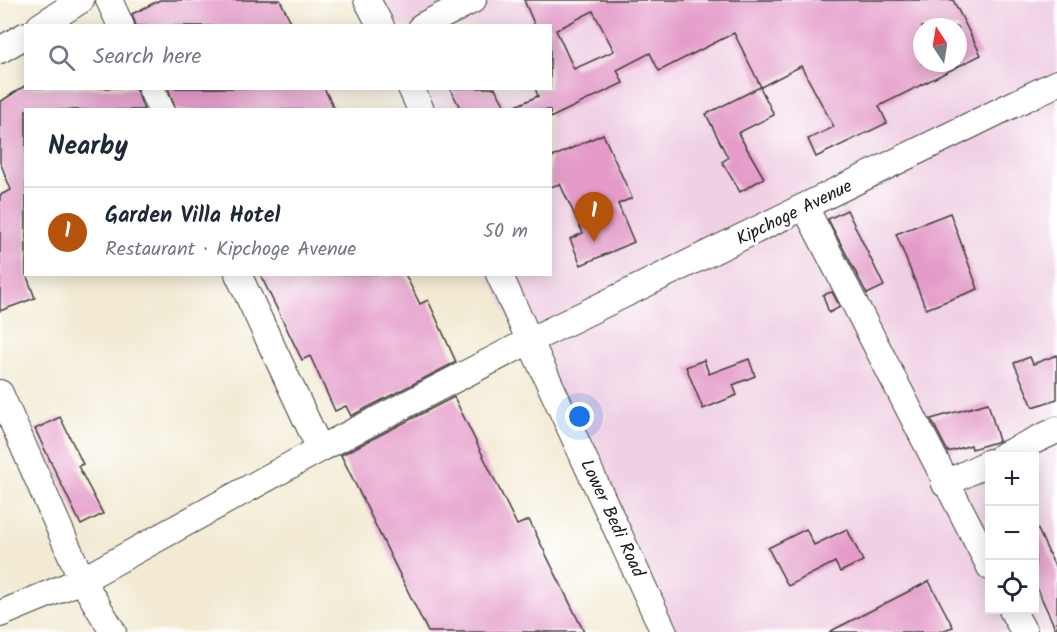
<!DOCTYPE html>
<html lang="en">
<head>
<meta charset="utf-8">
<style>
  :root { --surface:#fff; --page:#f6f6f7; --text:#1f2937; --muted:#747a83; --line:#e0e1e3; --accent:#b45309 }
  body { margin:0; font-family:Kalam,sans-serif; background:var(--page); color:var(--text) }
  .controls { position:absolute; right:18px; bottom:18px; display:grid; overflow:hidden; border-radius:0px; box-shadow:0 3px 15px #0003 }
  .controls button { width:54px; height:54px; display:grid; place-items:center; padding:0; border:0; border-bottom:2px solid var(--line); background:var(--surface); color:var(--text); font:30px sans-serif }
  .compass { position:absolute; left:913px; top:18px; width:54px; height:54px; border-radius:50%; background:var(--surface); box-shadow:0 3px 15px #0003; rotate:348deg }
  .you { position:absolute; left:580px; top:417px; width:21px; height:21px; margin:-15px; border:4px solid #fff; border-radius:50%; background:#1a73e8; box-shadow:0 0 0 9px #1a73e833 }
  .badge { display:grid; place-items:center; width:39px; height:39px; border-radius:50%; background:var(--accent); color:#fff; font-size:20px; font-weight:700 }
  .pin { position:absolute; translate:-50% -50px; filter:drop-shadow(0 2px 3px #0008) }
  .pin::after { content:''; position:absolute; top:32px; width:21px; height:18px; background:inherit; clip-path:polygon(0 0,100% 0,50% 100%) }
  .list { margin:0; padding:0; list-style:none }
  h2 { display:flex; justify-content:space-between; align-items:center; height:78px; margin:0; padding:0 24px; font-size:26px }
  h2 small { font-size:20px; font-weight:400; color:var(--muted) }
  .list li { display:grid; grid-template-columns:39px 1fr auto; gap:18px; align-items:center; box-sizing:border-box; height:90px; padding:0 24px; border-top:2px solid var(--line) }
  .list b { display:block; font-size:22px; white-space:nowrap }
  .list p { margin:0; font-size:20px; white-space:nowrap; color:var(--muted) }
  .list em { font-size:20px; font-style:normal; color:var(--muted) }
  .icon { flex:none; width:33px; height:33px; fill:none; stroke:currentColor; stroke-width:2; stroke-linecap:round; stroke-linejoin:round }
  .map { position:relative; flex:none; width:1057px; height:632px; overflow:hidden }
  .search { position:absolute; background:var(--surface); box-shadow:0 3px 15px #0003; left:24px; top:24px; width:528px; height:66px; display:flex; align-items:center; gap:15px; box-sizing:border-box; padding:0 21px; border-radius:0px; color:var(--muted); font-size:22px }
  .panel { position:absolute; background:var(--surface); box-shadow:0 3px 15px #0003; left:24px; top:108px; width:528px; height:168px; border-radius:0px }
  .map>svg:first-child { display:block }
  .built { fill:#f0d0e4; fill-rule:evenodd }
  .building { fill:#e49bc9; fill-rule:evenodd }
  .lines { fill:none; stroke-linecap:round; stroke-linejoin:round }
  .minor-casing { stroke:#3c3b37; stroke-width:28 }
  .minor { stroke:#fff; stroke-width:26 }
  .labels { text-anchor:middle; stroke-width:6; stroke-linejoin:round; paint-order:stroke }
  .street-label { font-size:18px; fill:#1c1c1c; stroke:#fff }
</style>
</head>
<body>
<div class="map">
<svg width="1057" height="632" viewBox="0 0 1057 632">
  <rect width="100%" height="100%" fill="#fff"/>
  <filter id="ink" filterUnits="userSpaceOnUse"><feTurbulence type="fractalNoise" baseFrequency=".0167" numOctaves="2"/><feDisplacementMap in="SourceGraphic" scale="12" xChannelSelector="R" yChannelSelector="G"/><feConvolveMatrix kernelMatrix="1 2 1 2 8 2 1 2 1" color-interpolation-filters="sRGB"/></filter>
  <filter id="wash" filterUnits="userSpaceOnUse"><feTurbulence type="fractalNoise" baseFrequency=".008" numOctaves="4" result="noise"/><feDisplacementMap in="SourceGraphic" scale="24" xChannelSelector="R" yChannelSelector="G"/><feGaussianBlur stdDeviation="1.35" result="paint"/><feColorMatrix in="noise" values="0 0 0 0 0 0 0 0 0 0 0 0 0 0 0 0 0 1.4 0 .05"/><feComposite in="paint" operator="in"/></filter>
  <g filter="url(#wash)">
    <rect width="100%" height="100%" fill="#f2ead3"/>
    <!-- built -->
    <path class="built" d="M352,0H1057V632H665L488,275L550,274V110L406,109L396,89L550,88V26L365,25ZM922,27H958V63H922ZM990,456H1034V610H990Z"/>
    <g id="blocks">
      <!-- building -->
      <g class="building">
        <path d="M160,0H280L293,26H136L132,14Z"/>
        <path d="M524,0H953L981,55L879,106L887,123L816,157L808,139L834,127L801,66L761,87L734,33L659,71L650,53L617,70L623,83L550,118V110H507L538,96L535,88H550V26H535ZM593,11L614,51L574,69L556,30ZM922,27H958V63H922Z"/>
        <path d="M26,85V88H136L144,110H26V274L35,298L0,311V195L11,190L0,162V102Z"/>
        <path d="M760,87L774,115L738,133L764,178L740,192L722,162L728,158L706,114Z"/>
        <path d="M168,88H324L335,110H176Z"/>
        <path d="M450,88H495L507,110H461Z"/>
        <path d="M603,134L632,198L618,204L634,242L581,265L570,239L583,233L560,184L550,187V158Z"/>
        <path d="M847,210L884,286L867,294L828,219Z"/>
        <path d="M950,213L978,289L926,309L896,234Z"/>
        <path d="M260,274H405L420,304L428,300L456,362L351,416L346,406L335,411L310,356L302,360Z"/>
        <path d="M832,292L840,307L829,313L823,295Z"/>
        <path d="M1057,355V399L1033,407L1014,363L1030,357L1033,364Z"/>
        <path d="M749,359L755,376L733,385L737,395L703,409L686,367L704,360L709,374Z"/>
        <path d="M454,397L517,525L529,520L584,632H428L341,455Z"/>
        <path d="M988,403L999,441L972,449L971,445L948,452L931,419Z"/>
        <path d="M60,417L83,464L78,466L103,514L81,525L35,429Z"/>
        <path d="M1035,523L1057,571V632L1035,584Z"/>
        <path d="M806,529L814,545L847,529L863,561L840,572L835,562L788,586L768,548Z"/>
        <path d="M929,581L953,627L938,632H829Z"/>
      </g>
    </g>
  </g>
  <g filter="url(#ink)">
    <use href="#blocks" fill-opacity="0" stroke="#3c3b37" stroke-width="1.5"/>
    <g class="lines">
      <!-- minor casing -->
      <g class="minor-casing">
        <g id="minor">
          <path d="M109,0L121,26"/>
          <path d="M367,0L381,26"/>
          <path d="M40,26L81,0"/>
          <path d="M422,26L473,0"/>
          <path d="M0,50L26,35"/>
          <path d="M151,88L161,110"/>
          <path d="M411,88L421,110"/>
          <path d="M805,207L990,567"/>
          <path d="M238,274L320,449"/>
          <path d="M499,274L664,632"/>
          <path d="M0,393L82,580L113,632"/>
          <path d="M1002,456L1057,430"/>
          <path d="M945,484L990,462"/>
          <path d="M1012,610L1024,632"/>
          <path d="M0,614L82,580L320,449L531,340L1057,83"/>
        </g>
      </g>
      <!-- minor -->
      <use href="#minor" class="minor"/>
    </g>
  </g>
  <g class="labels">
    <!-- street labels -->
    <g class="street-label">
      <text transform="translate(794 212) rotate(-26)" y="6">Kipchoge Avenue</text>
      <text transform="translate(613 518) rotate(65)" y="6">Lower Bedi Road</text>
    </g>
  </g>
</svg>
<div class="controls">
<button>+</button>
<button>−</button>
<button><svg class="icon" aria-label="locate" viewBox="0 0 24 24"><circle cx="12" cy="12" r="6"/><path d="M12 2v4M12 18v4M2 12h4M18 12h4"/></svg></button>
</div>
<svg class="compass" viewBox="-18 -18 36 36"><path d="M0-13l5 13h-10z" fill="#e53935"/><path d="M0 13l5-13h-10z" fill="#747a83"/></svg>
<div class="you"></div>
<div class="pin badge" style="left:594px;top:242px">1</div>
<div class="search"><svg class="icon" aria-label="search" viewBox="0 0 24 24"><circle cx="10" cy="10" r="6"/><path d="M15 15l6 6"/></svg>Search here</div>
<section class="panel">
<h2>Nearby<small></small></h2>
<ul class="list">
<li><span class="badge">1</span><div><b>Garden Villa Hotel</b><p>Restaurant · Kipchoge Avenue</p></div><em>50 m</em></li>
</ul>
</section>
</div>
</body>
</html>
